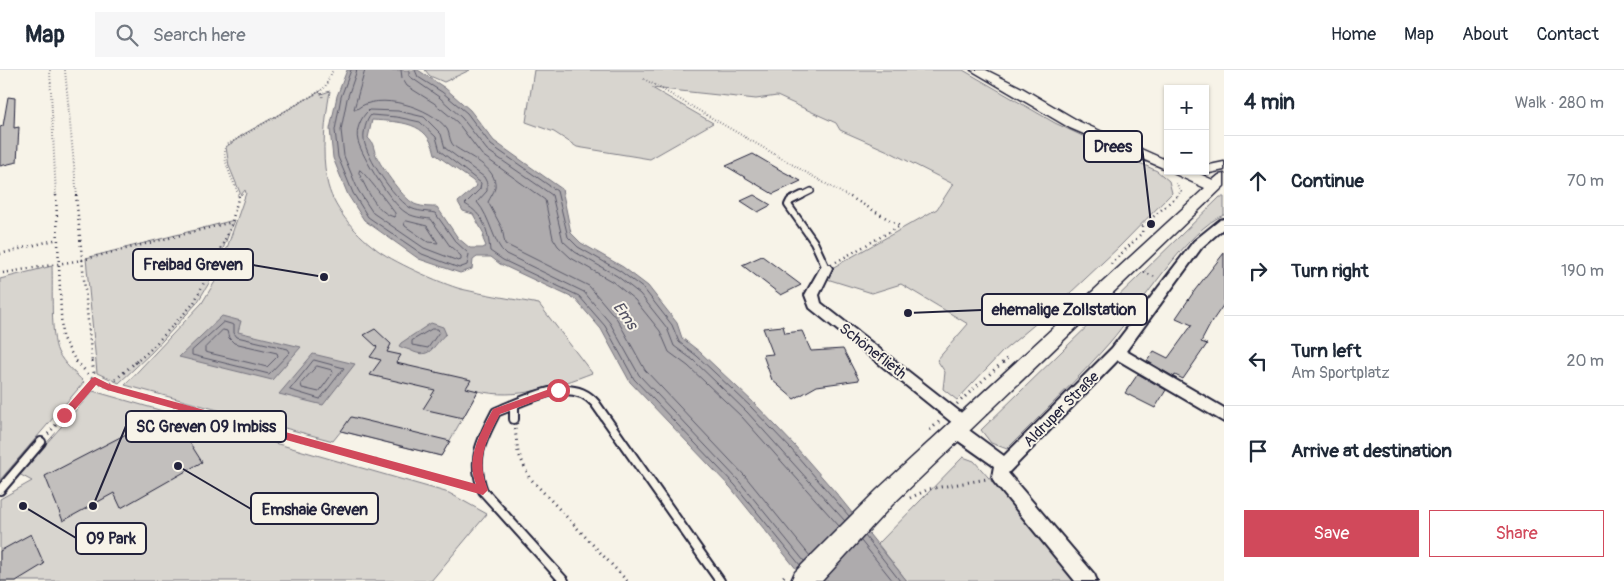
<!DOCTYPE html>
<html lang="en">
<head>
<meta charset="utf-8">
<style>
  :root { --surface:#fff; --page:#f6f6f7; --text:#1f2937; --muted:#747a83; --line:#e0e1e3; --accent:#d1495b }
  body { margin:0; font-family:Pangolin,sans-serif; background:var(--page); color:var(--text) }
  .controls { position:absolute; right:15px; top:15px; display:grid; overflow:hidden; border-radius:0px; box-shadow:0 1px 4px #0004 }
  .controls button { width:45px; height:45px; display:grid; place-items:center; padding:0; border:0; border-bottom:1px solid var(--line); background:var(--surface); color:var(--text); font:25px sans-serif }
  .stop { position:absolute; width:15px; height:15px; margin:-11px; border:4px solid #d1495b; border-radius:50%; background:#fff }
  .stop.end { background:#d1495b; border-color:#fff; box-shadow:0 1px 5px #0008 }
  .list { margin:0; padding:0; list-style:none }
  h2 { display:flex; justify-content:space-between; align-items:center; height:65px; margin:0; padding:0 20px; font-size:21px }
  h2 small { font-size:16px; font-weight:400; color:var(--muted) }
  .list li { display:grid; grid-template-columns:32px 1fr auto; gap:15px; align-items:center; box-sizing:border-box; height:90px; padding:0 20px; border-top:1px solid var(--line) }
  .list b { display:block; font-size:19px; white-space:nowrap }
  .list p { margin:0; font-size:16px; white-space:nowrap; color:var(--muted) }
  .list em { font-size:16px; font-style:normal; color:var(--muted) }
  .actions { display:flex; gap:10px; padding:15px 20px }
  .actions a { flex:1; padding:11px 0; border:1px solid var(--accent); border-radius:0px; text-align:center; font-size:18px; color:var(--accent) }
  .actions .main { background:var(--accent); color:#fff }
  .icon { flex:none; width:28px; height:28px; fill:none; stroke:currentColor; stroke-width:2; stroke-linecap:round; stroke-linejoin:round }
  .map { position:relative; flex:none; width:1224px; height:511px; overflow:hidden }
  header { display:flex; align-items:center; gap:30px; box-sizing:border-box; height:70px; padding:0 25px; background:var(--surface); border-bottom:1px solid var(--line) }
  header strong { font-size:24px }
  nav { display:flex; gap:28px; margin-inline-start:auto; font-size:18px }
  .search { width:350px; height:45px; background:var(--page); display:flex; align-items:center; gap:12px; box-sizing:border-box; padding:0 18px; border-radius:0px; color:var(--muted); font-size:19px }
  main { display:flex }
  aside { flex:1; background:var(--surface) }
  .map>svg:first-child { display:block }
  .green { fill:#d8d5cf; stroke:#7d7c85 }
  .water { fill:#aeabad; stroke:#76747f; fill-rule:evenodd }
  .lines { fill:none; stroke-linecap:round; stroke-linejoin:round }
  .shore { stroke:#5a5969; stroke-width:1 }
  .building { fill:#c2bfbd; stroke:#22223b }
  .lane-far2-casing { stroke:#22223b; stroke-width:8 }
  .lane-far1-casing { stroke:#22223b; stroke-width:10 }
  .lane-casing { stroke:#22223b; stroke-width:12 }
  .street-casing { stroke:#22223b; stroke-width:4 }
  .secondary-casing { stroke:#22223b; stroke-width:3 }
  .path-far2 { stroke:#22223b; stroke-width:2; stroke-dasharray:0.5 2.5; stroke-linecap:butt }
  .path-far1 { stroke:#22223b; stroke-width:2.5; stroke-dasharray:1 4; stroke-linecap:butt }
  .path { stroke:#22223b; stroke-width:3; stroke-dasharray:1 4.5; stroke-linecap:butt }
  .lane-far2 { stroke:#f7f3e8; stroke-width:5 }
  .lane-far1 { stroke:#f7f3e8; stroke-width:6 }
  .lane { stroke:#f7f3e8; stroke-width:8 }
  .street { fill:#f7f3e8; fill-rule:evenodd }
  .secondary { fill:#f7f3e8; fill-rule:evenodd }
  .route { fill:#d1495b }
  .labels { text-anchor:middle; stroke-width:4; stroke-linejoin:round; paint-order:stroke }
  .street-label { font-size:15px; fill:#22223b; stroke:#f7f3e8 }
  .water-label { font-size:16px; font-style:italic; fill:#535263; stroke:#f7f3e8 }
  .leader { fill:none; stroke:#22223b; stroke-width:2 }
  .callout-dot { fill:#22223b; stroke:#f7f3e8; stroke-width:2 }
  .callout { fill:#f7f3e8; stroke:#22223b; stroke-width:2 }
  .callout-label { font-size:16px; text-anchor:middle; font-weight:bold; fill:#22223b }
</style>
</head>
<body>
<header>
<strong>Map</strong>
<div class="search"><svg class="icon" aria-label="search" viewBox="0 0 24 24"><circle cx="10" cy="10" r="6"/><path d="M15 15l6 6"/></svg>Search here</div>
<nav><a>Home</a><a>Map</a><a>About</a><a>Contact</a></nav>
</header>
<main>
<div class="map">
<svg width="1224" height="511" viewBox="0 0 1224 511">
  <rect width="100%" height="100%" fill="#f7f3e8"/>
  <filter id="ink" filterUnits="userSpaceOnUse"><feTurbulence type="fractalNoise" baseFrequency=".02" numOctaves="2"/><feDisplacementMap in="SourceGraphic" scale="10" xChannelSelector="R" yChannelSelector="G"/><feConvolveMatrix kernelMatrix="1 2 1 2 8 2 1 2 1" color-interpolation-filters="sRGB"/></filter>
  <g filter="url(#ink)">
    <!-- green -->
    <g class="green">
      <path d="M425,0H470L444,12L430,6Z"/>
      <path d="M534,0H963L1055,53L1157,101L1169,111L1172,123L1119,177L1052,240L1003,281L957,330L943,319L945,302L937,290L968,254L901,214L872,223L827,209L832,198L937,139L953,114L888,81L840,60L836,53L777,26L756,29L652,18L713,53L650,89L577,77L554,62L526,52Z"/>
      <path d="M330,21C325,50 321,82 327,111C332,137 354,162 375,178C389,190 442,214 461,219C486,225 513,229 539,234L592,303C556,317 516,330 478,321L441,386L341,361L333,371L125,315L202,233L216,210L246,123L245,120L241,125L229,96L226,77L244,64L319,22L321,24Z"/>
      <path d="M1220,127H1224V145C1190,156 1136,242 1110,272C1078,309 1042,344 1007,379L991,373L981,360Z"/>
      <path d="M234,150L212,208L197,233L152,282L119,313L97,303L86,188Z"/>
      <path d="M52,196C53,218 50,265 58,282C64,294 75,303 84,312L0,410V209Z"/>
      <path d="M93,321L449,423L487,444L431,511H0V429L32,411L19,404Z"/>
      <path d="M963,387L974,391L995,415L1074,511H907L878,474Z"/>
    </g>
    <!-- water -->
    <g class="water">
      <path d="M347,0H418L445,18L470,40L494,71L562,119L571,163L581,173L623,197L648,216L677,253L682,268L700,282L755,334L795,376L836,423L907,511H806L731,418L630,312L601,259L575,229L500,194L491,187H477L473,190L472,199L460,203L419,189L364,150L348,125L333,88L330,59L337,26ZM372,50C400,52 428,51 435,84L473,111L477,116L458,132L463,141L473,144L484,164L483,169L486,176L483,178H470L458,168L437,137C431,137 423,137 417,135C405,132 381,97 376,85C373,78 374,73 368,68Z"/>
      <path d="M222,246L241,251L238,262L301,277L272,310L179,287Z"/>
      <path d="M431,253L443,257L446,264C434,273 432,289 414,282C409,279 404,279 399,276L401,273Z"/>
      <path d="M313,284L355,294L323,335L279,324Z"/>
    </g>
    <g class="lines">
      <!-- shore -->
      <g class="shore">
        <path d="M351,0L341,27L335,60L338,87L353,123L368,147L422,184L459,198L467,195L469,184L455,171L435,143C426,141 417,142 409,137C393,126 367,89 364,70C363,63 366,50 371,45L397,47L420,52L436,67L440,81L481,113L480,119L465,134C484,145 488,160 490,181L503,190L579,226L605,256L634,309L735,415L800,495"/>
        <path d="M357,0L347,29L341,60L344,86L358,120L373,143L424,178L458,191L461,190V186L450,176L431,149C422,148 412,147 405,142C391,133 362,87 358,71C355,60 361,47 369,40L398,41L424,47L441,64L445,78L484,107L487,113V121L477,132C491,148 493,174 506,184L584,222L610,253L639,305L739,411L804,491"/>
        <path d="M365,0L354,39H357C378,21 431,37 447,59C450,64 449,71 454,76C467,86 498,97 495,118C494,122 490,128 488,132L502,158L505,174L589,216L617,249L645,300L745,406L810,486"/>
        <path d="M401,0L402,8L407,16L434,33L457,52L482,85L545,130L553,168L558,176L571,188L613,212L635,230L660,261L669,282L688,296L742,347L839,456"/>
        <path d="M409,0V6L439,27L462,48L487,80L552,125L563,171L575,182L617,206L640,224L667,258L674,276L693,290L747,342L845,451"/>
        <path d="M415,0L418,7L442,22L467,43L491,75L557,121L568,167L578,177L620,201L644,219L672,255L679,272L697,286L751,337L791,379L849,446"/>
        <path d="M360,100C365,103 389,135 395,143V147C377,144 366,118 359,103Z"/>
        <path d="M407,151L427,156L438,173L428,172L405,156L404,153Z"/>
        <path d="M224,252L234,255V263L237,267L288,279L290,282L269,304L192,285V281Z"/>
        <path d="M432,259H438L439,262L428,278L412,275V271Z"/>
        <path d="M223,260L227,261L229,268L234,273L277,283L278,286L267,297L205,282V278Z"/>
        <path d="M314,290L344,298L320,329L290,320Z"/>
        <path d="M317,296L332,300L333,303L319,322L302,318L301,314Z"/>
        <path d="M865,466L900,511"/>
        <path d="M861,471L893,511"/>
      </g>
    </g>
    <!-- building -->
    <g class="building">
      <path d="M8,27L15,28L14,58L19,57L17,92L0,96V57L3,56Z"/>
      <path d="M753,84L782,101L801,111L773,124L726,96Z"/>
      <path d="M754,125L771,135L758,142L741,131Z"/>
      <path d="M1224,183V234L1211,253L1201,272L1207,274L1183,309L1175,305L1174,307L1147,291L1154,281L1168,288L1192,255L1176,248L1195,220Z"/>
      <path d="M762,186L801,215L781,225L742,195Z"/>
      <path d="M783,256L785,263L802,261L811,281L843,279L859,310L817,316L794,329L772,310L763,285L773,284L763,258Z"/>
      <path d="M375,259L391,274L387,282L401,285L396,293L471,310L466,318L478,321L463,348L423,339L435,320L370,305L381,290L370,287L377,277L364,265Z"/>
      <path d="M1138,304L1166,320L1155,338L1125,323Z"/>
      <path d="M180,346L193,367L188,370L202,392L121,438L114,423L63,451L45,406L132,361L136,369Z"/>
      <path d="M351,347L450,371L441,386L341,361Z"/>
      <path d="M31,464L44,494L16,511H0V481Z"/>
    </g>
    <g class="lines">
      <!-- lane-far2 casing -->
      <g class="lane-far2-casing">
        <path id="lane-far2" d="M799,127L811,121"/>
      </g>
      <!-- lane-far1 casing -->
      <g class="lane-far1-casing">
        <path id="lane-far1" d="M802,125L790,131L788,135L814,172L826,198"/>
      </g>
      <!-- lane casing -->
      <g class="lane-casing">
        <g id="lane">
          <path d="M514,335V349"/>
          <path d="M0,420L41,372"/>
          <path d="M564,511L483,421C471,389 481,371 496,342C524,331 570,304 595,333L720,511"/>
        </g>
      </g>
      <!-- street casing -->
      <g class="street-casing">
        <path id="street" d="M1224,149V158L1202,177L1126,281L1224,338V352L1118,290L1008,403L1094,504L1097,511H1075L994,412L992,407L994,396L950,365L948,360L950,355L954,354L810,238L805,225L822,195H830L832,198L819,225L821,233L969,349L971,353L966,358L1004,386L1112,278L1194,171L1220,150Z"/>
      </g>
      <!-- secondary casing -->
      <g class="secondary-casing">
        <g id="secondary">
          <path d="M971,0H986L1022,18L1080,52L1168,91V100L1070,58Z"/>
          <path d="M1224,92V100L1205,104L1199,101H1205V96Z"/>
          <path d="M1173,101H1193L1213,110L1219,105L1224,104V116L893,434L822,511H791L795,502L877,420L1205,118L1175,104Z"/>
        </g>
      </g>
      <!-- path-far2 -->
      <g class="path-far2">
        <path d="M50,0L56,127"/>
        <path d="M65,0L77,127"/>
        <path d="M644,9L849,127"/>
        <path d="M320,21L324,29"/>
        <path d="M1176,113L1181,121L1177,127"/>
        <path d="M239,127C234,110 223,95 225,76L320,21L325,17L333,0"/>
      </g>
      <!-- path-far1 -->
      <g class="path-far1">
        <path d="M56,125L62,267L77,293"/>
        <path d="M76,125L92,293"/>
        <path d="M0,184L58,169"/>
        <path d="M836,192L900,156L847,125"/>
        <path d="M1111,194L1142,163L1143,156L1178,125"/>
        <path d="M1144,202L1157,208"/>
        <path d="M3,203L82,190L232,152"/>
        <path d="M135,293L149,281L194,233L230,159L239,125"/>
        <path d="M1003,293L1009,287"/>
      </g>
      <!-- path -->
      <g class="path">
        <path d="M76,291L91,307L107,317L470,416"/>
        <path d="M92,291L95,309"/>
        <path d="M107,317L137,291"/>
        <path d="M957,334L1004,291"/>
        <path d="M515,359L518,382L529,407L627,511"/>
        <path d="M930,360L941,350"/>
        <path d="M48,364L95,310"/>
        <path d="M910,428L929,419L987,409"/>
        <path d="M780,511L785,505"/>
      </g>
      <!-- lane-far2 -->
      <use href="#lane-far2" class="lane-far2"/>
      <!-- lane-far1 -->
      <use href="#lane-far1" class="lane-far1"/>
      <!-- lane -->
      <use href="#lane" class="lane"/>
      <!-- street -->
      <use href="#street" class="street"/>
      <!-- secondary -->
      <use href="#secondary" class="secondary"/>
    </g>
  </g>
  <!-- route -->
  <path class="route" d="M95,307L109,314L476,414C465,388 481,362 493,339L558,316L562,320L561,322L500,344C485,372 476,390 488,420L483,425L107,320L96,315L68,348H61V343L92,308Z"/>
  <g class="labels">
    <!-- street labels -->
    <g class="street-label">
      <text transform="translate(873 281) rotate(38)" y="5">Schöneflieth</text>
      <text transform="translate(1061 339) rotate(-45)" y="5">Aldruper Straße</text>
    </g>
    <!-- water labels -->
    <g class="water-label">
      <text transform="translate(626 245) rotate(54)" y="6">Ems</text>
    </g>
  </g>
  <!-- callouts -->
  <path class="leader" d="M1151 154L1142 76M324 207L253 195M908 243L982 240M93 436L126 356M178 396L251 439M23 436L76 468"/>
  <g class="callout-dot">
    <circle cx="1151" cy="154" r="5"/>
    <circle cx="324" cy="207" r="5"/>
    <circle cx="908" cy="243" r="5"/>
    <circle cx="93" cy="436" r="5"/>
    <circle cx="178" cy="396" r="5"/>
    <circle cx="23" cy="436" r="5"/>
  </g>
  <g class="callout">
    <rect x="1084" y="61" width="58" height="31" rx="5"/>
    <rect x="133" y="179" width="120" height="31" rx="5"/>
    <rect x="982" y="224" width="165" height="31" rx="5"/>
    <rect x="126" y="341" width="160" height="31" rx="5"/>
    <rect x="251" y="423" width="127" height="31" rx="5"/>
    <rect x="76" y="453" width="70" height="31" rx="5"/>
  </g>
  <g class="callout-label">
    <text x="1113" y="82">Drees</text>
    <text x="193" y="200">Freibad Greven</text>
    <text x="1064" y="245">ehemalige Zollstation</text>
    <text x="206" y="362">SC Greven 09 Imbiss</text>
    <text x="315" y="445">Emshaie Greven</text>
    <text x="111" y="474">O9 Park</text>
  </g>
</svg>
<div class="controls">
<button>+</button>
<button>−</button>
</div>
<div class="stop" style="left:558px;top:320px"></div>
<div class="stop end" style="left:64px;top:345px"></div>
</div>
<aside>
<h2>4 min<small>Walk · 280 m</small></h2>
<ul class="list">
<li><svg class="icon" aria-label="ahead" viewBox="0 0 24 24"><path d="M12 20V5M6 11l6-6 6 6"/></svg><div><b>Continue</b></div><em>70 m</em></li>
<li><svg class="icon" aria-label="right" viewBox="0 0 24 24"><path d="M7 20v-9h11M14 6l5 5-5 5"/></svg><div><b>Turn right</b></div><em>190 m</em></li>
<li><svg class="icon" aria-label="left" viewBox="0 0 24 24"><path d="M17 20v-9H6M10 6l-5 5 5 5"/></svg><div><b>Turn left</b><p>Am Sportplatz</p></div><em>20 m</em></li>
<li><svg class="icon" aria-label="arrive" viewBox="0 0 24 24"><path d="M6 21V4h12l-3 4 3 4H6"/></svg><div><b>Arrive at destination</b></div></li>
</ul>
<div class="actions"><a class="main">Save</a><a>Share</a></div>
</aside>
</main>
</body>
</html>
